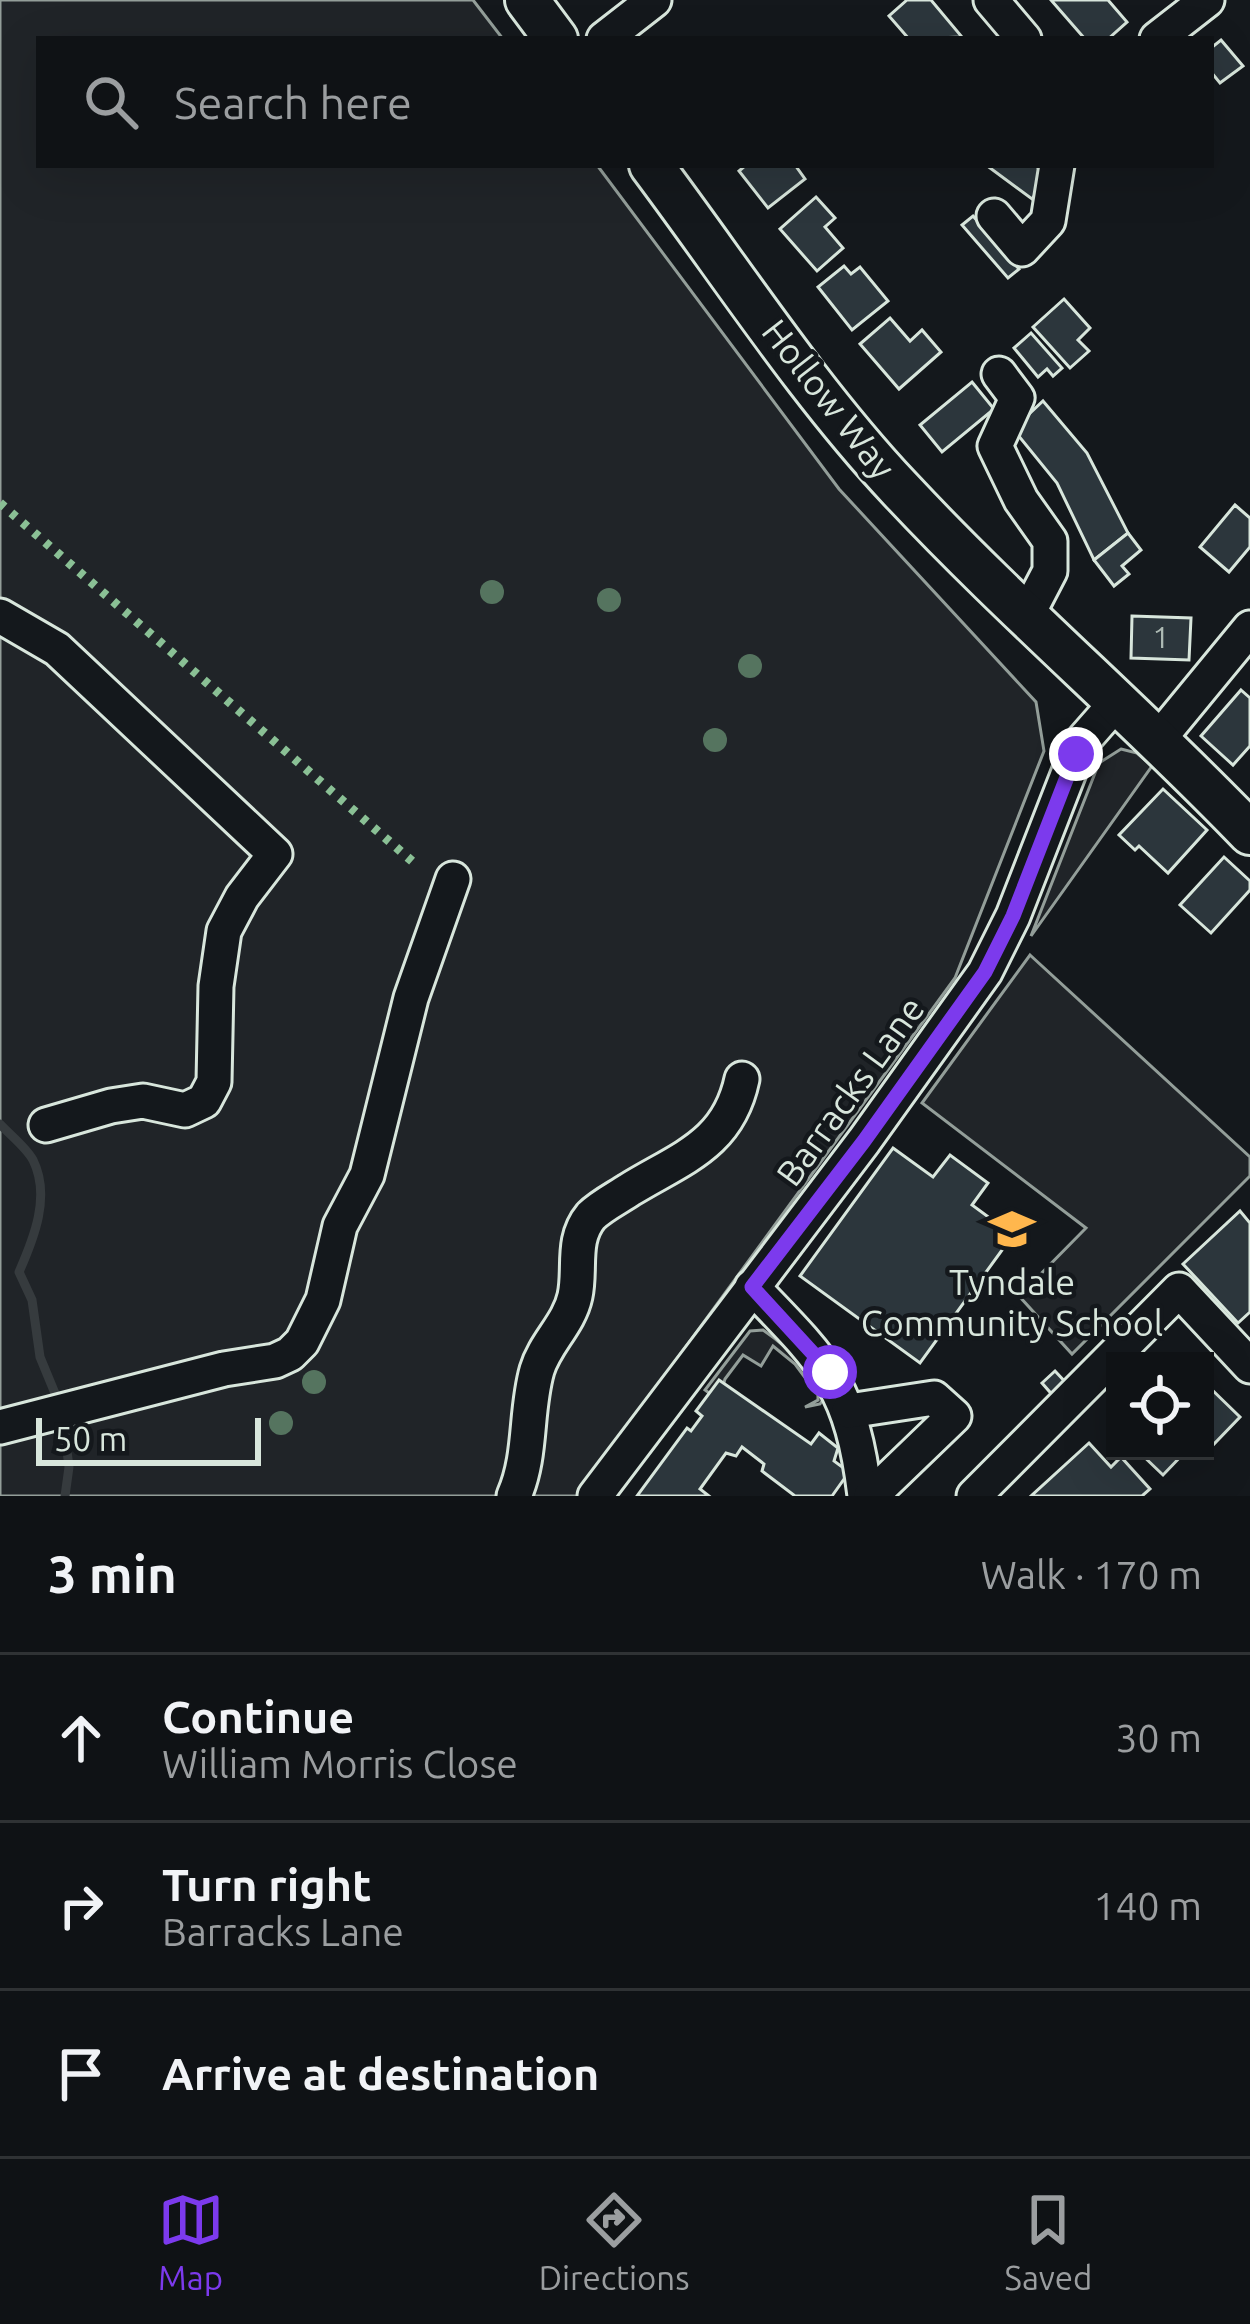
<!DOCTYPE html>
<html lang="en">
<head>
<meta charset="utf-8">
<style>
  :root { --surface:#0f1215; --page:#1d2022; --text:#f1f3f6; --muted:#9b9ea0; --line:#2f3234; --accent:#7c3aed }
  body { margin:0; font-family:Ubuntu,sans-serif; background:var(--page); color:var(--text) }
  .controls { position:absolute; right:36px; bottom:36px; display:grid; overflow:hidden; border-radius:0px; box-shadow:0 12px 48px #0002 }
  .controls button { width:108px; height:108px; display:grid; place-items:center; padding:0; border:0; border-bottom:3px solid var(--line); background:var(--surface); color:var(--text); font:60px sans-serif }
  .scale { position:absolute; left:36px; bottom:30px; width:225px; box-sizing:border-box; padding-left:12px; border:6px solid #d8e6dc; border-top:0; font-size:33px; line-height:42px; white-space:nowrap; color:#d8e6dc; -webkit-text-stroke:9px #14181c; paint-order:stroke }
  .stop { position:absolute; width:36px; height:36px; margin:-27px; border:9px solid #7c3aed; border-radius:50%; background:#fff }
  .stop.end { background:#7c3aed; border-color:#fff; box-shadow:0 3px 12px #0008 }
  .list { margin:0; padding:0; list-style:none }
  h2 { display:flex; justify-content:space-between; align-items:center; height:156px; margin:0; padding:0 48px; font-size:51px }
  h2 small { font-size:39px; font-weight:400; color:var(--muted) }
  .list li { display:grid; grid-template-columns:78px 1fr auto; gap:36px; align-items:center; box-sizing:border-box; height:168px; padding:0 48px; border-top:3px solid var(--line) }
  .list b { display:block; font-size:45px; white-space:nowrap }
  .list p { margin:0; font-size:39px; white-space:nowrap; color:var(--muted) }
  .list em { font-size:39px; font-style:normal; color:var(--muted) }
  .icon { flex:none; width:66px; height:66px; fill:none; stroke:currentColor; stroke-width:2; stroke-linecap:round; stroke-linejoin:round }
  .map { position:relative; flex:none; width:1250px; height:1496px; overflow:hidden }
  .search { position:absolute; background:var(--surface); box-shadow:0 12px 48px #0002; left:36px; right:36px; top:36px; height:132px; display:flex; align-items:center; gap:30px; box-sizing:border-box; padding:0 42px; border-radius:0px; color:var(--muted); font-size:45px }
  .sheet { height:660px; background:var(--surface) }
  nav { display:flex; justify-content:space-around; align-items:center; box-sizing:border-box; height:168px; border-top:3px solid var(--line); background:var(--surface); font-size:33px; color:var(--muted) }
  nav a { display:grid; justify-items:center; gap:6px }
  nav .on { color:var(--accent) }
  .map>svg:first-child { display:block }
  .green { fill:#202428; stroke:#939e99; stroke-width:3 }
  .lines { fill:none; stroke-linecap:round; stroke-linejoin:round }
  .stream { stroke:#363b3e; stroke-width:9 }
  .building { fill:#2c363c; stroke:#d8e6dc; stroke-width:3 }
  .minor-casing { stroke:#d8e6dc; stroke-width:39 }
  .major-casing { stroke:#d8e6dc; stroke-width:48 }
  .minor { stroke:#14181c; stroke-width:33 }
  .major { stroke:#14181c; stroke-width:42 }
  .hedge { stroke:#8ac095; stroke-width:9; stroke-dasharray:6 9; stroke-linecap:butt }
  .tree { fill:#55745f }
  .route { stroke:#7c3aed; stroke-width:15 }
  .labels { text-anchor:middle; stroke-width:9; stroke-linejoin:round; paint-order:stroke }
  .number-label { font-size:30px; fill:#adbab4 }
  .street-label { font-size:36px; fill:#d8e6dc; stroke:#14181c }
  .poi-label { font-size:36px; fill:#d8e6dc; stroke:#14181c }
</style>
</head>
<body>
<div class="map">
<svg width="1250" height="1496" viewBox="0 0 1250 1496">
  <rect width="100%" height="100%" fill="#14181c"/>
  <!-- green -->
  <g class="green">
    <path d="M0,0H473L503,39H39V165H597L839,489L1036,702L1044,751L955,978L577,1496H0Z"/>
    <path d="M1121,749L1137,753L1152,766L1031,936L1099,763Z"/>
    <path d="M1030,955L1250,1157V1176L1072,1354L1019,1296L1086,1228L922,1103Z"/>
    <path d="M763,1330C788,1347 811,1371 824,1398L820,1404L805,1407L818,1400V1395L795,1364L773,1346L761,1366L743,1355L725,1379L721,1392L713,1396L705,1390L750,1331Z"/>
  </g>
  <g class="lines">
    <!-- stream -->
    <g class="stream">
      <path d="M0,1124C10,1135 26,1147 33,1160C51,1196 34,1238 19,1272L32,1300L40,1357L59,1403"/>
      <path d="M63,1419L69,1467L65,1496"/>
    </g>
  </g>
  <!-- building -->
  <g class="building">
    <path d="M907,0H931L962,37L909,39L889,16Z"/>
    <path d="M1051,0H1108L1127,22L1108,39H1085Z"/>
    <path d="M1221,40L1243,66L1220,83L1211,72V48Z"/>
    <path d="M746,165H795L805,179L768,208L739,171Z"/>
    <path d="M986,165H1035L1048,176L1032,199Z"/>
    <path d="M816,197L835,218L825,227L843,248L817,271L780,229Z"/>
    <path d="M973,216L1019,269L1008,278L962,225Z"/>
    <path d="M844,266L851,274L860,267L888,301L852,330L818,287Z"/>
    <path d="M1064,299L1090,328L1078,340L1089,351L1070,368L1033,327Z"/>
    <path d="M890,318L910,341L922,330L941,352L899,389L860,344Z"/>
    <path d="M1031,333L1062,368L1053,376L1047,369L1038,377L1014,348Z"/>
    <path d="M972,382L994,409L942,452L920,425Z"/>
    <path d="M1043,401L1087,453L1128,533L1094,560L1057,483L1013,429Z"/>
    <path d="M1235,505L1250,518V547L1229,572L1200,547Z"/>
    <path d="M1128,533L1141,550L1122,566L1129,574L1114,586L1094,560Z"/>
    <path d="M1132,616L1191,618L1189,660L1131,658Z"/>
    <path d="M1241,690L1250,698V746L1233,765L1201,736Z"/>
    <path d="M1163,789L1207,830L1168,873L1139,846L1135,850L1119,835Z"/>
    <path d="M1224,857L1250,881V890L1211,933L1180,905Z"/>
    <path d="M893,1148L933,1177L950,1155L988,1183L972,1205L1013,1235L920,1363L800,1276Z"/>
    <path d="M1240,1211L1250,1223V1312L1238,1323L1183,1264Z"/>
    <path d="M1055,1371L1069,1386L1056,1399L1042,1383Z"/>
    <path d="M719,1380L811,1444L819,1433L838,1448L834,1461L849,1472L832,1496H795L762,1471L764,1464L742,1447L736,1456L726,1453L700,1489L709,1496H637L687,1428L691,1431L702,1416L696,1411Z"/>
    <path d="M1205,1383L1240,1417L1213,1445L1205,1437Z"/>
    <path d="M1089,1443L1111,1467L1121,1457L1150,1489L1142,1496H1031Z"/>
    <path d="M1138,1451H1186L1163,1475Z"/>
  </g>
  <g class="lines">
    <!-- minor casing -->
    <g class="minor-casing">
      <g id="minor">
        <path d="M991,0L1024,39"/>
        <path d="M604,39L654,0"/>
        <path d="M1157,39L1207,0"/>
        <path d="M994,216L1022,249L1048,221L1057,165"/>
        <path d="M999,374L1017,398L995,446L1021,500L1050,541V571L1025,619"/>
        <path d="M0,616L57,649L275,854L242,897L224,931L216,986L214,1082L204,1101L185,1110L143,1101L111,1106L46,1125"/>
        <path d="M1157,741L1250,628"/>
        <path d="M752,1287C826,1363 852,1387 865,1496"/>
        <path d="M849,1411L934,1398L954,1416L871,1496"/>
        <path d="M0,1427L224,1369L275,1361L290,1354L302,1342L323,1300L340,1226L367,1175L411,998L453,879"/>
        <path d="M514,1496C532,1455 525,1412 537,1370C545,1343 569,1324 575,1296C581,1269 571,1240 591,1216C601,1206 617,1198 629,1190C681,1158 728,1145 742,1079"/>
        <path d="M595,1496L864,1141L985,972L1013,916L1080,744L1116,703"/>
        <path d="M974,1496L1179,1290L1250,1366"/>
      </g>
    </g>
    <!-- major casing -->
    <g class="major-casing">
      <g id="major">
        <path d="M527,0L556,39"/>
        <path d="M651,165C732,273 807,390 900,489C1012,609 1137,715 1250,833"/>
      </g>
    </g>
    <!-- minor -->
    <use href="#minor" class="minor"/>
    <!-- major -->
    <use href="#major" class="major"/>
    <!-- hedge -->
    <path class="hedge" d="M0,503L413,862"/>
  </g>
  <!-- trees -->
  <g class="tree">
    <circle cx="492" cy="592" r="12"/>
    <circle cx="609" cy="600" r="12"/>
    <circle cx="750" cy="666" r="12"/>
    <circle cx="715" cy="740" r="12"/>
    <circle cx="314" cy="1382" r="12"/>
    <circle cx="281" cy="1423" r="12"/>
  </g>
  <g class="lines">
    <!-- route -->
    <path class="route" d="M830,1372L752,1287L864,1141L985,972L1013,916L1076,754"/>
  </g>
  <!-- icons -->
  <defs>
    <g id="school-bare" transform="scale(3.6)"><path d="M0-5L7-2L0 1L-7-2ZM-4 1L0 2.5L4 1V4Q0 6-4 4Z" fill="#ffb74d" stroke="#14181c" stroke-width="2.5" paint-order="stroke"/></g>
  </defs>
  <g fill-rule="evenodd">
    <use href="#school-bare" x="1012" y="1229"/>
  </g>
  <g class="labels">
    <!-- number labels -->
    <g class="number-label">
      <text x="1161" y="648">1</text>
    </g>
    <!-- street labels -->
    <g class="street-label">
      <text transform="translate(829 399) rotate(52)" y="13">Hollow Way</text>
      <text transform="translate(850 1091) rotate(-54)" y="13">Barracks Lane</text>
    </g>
    <!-- poi labels -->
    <g class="poi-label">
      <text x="1012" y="1295">Tyndale<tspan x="1012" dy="41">Community School</tspan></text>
    </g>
  </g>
</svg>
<div class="controls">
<button><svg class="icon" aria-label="locate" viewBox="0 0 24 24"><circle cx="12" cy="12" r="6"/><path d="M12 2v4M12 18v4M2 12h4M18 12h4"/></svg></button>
</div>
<div class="scale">50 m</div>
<div class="stop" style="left:830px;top:1372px"></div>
<div class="stop end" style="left:1076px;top:754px"></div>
<div class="search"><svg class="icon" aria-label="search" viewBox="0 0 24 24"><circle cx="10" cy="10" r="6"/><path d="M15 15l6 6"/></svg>Search here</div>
</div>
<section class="sheet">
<h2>3 min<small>Walk · 170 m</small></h2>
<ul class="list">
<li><svg class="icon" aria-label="ahead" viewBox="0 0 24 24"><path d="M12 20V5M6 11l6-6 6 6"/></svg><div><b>Continue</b><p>William Morris Close</p></div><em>30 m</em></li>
<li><svg class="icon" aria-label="right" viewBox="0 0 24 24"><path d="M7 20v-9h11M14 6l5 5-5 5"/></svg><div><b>Turn right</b><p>Barracks Lane</p></div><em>140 m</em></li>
<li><svg class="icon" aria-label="arrive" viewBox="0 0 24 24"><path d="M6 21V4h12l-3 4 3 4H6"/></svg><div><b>Arrive at destination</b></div></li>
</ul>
</section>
<nav>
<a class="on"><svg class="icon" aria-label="map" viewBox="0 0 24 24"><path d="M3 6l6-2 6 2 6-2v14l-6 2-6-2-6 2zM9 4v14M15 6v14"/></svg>Map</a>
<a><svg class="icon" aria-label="directions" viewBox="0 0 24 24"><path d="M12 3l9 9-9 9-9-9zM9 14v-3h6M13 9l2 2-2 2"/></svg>Directions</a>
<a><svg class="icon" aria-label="saved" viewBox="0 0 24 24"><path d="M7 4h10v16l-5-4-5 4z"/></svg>Saved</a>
</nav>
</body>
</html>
